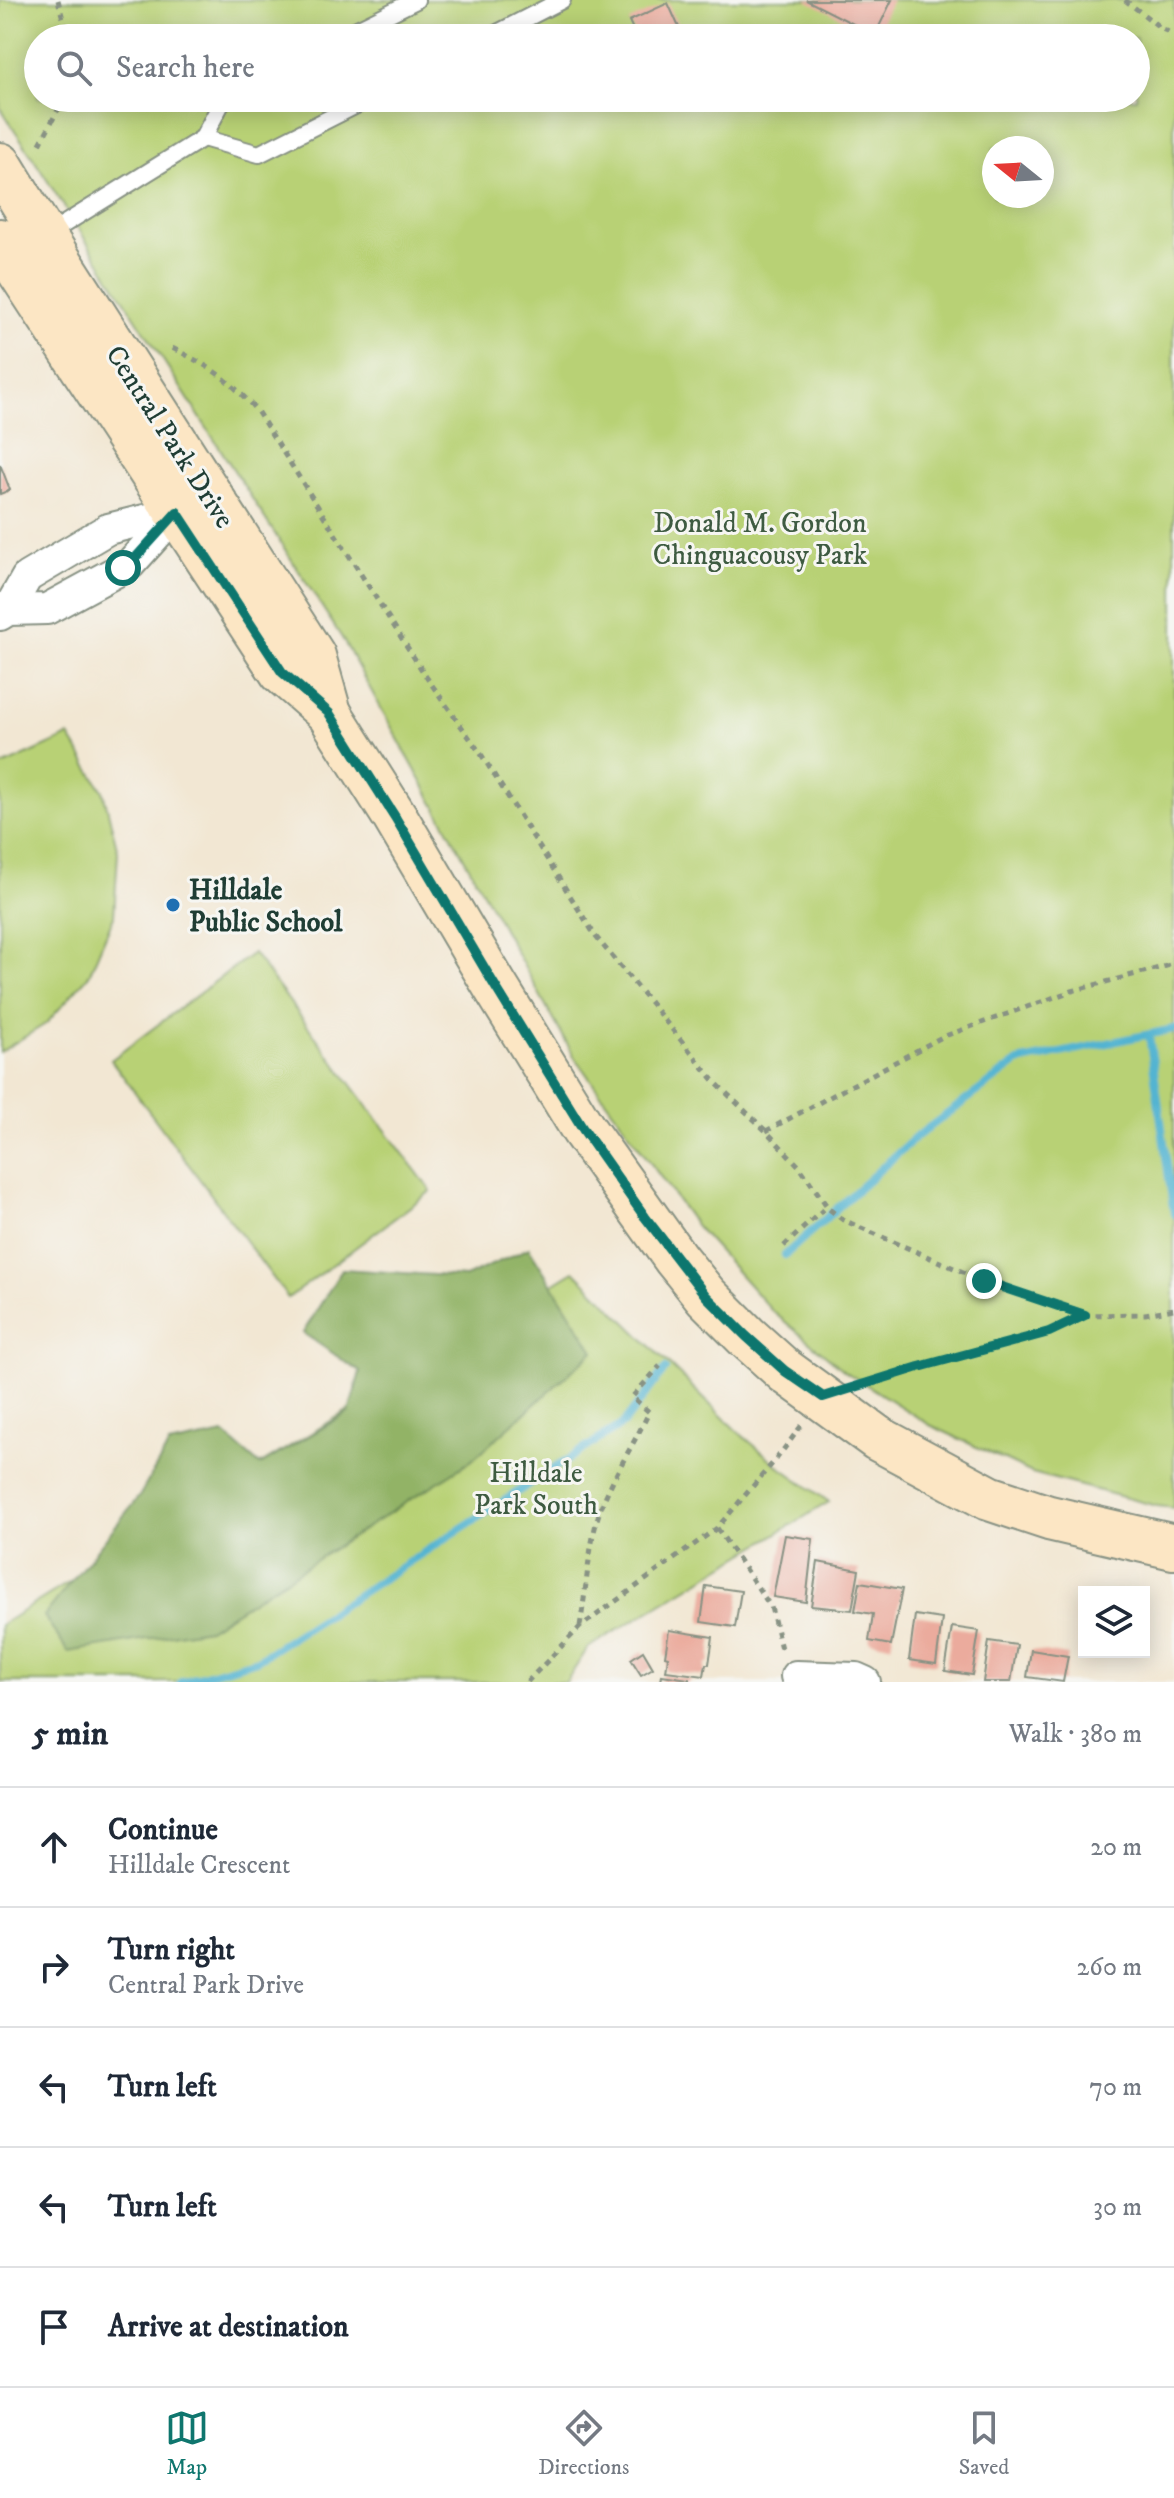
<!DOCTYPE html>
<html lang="en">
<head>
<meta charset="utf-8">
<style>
  :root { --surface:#fff; --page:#f2f2f3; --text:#1f2937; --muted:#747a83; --line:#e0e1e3; --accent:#0f766e }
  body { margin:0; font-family:"IM FELL DW Pica",serif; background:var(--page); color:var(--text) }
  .controls { position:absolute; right:24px; bottom:24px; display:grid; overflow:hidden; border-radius:0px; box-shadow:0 4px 20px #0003 }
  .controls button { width:72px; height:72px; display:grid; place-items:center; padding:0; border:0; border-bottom:2px solid var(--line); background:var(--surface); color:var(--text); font:40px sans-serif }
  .compass { position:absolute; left:982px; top:136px; width:72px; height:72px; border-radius:50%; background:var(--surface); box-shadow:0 4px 20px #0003; rotate:288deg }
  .stop { position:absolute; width:24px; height:24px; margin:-18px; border:6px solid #0f766e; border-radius:50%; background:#fff }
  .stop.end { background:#0f766e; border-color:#fff; box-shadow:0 2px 8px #0008 }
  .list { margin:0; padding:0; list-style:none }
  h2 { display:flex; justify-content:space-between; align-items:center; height:104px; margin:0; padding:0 32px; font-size:34px }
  h2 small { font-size:26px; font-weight:400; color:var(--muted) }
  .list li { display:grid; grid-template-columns:52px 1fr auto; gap:24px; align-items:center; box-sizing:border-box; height:120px; padding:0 32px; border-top:2px solid var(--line) }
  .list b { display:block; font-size:30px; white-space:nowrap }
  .list p { margin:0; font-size:26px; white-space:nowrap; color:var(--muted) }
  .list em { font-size:26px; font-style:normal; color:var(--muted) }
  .icon { flex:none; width:44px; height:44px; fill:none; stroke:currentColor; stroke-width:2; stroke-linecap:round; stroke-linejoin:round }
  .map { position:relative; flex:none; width:1174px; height:1682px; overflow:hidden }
  .search { position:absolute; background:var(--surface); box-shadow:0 4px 20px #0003; left:24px; right:24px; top:24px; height:88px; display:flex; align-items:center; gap:20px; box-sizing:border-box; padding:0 28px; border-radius:44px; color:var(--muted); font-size:30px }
  .sheet { height:704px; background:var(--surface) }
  nav { display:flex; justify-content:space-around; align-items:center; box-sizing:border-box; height:112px; border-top:2px solid var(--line); background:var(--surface); font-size:22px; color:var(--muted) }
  nav a { display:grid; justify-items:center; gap:4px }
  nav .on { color:var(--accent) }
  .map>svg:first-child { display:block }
  .green { fill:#b8d175; stroke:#6c8754; stroke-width:2; fill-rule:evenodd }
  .forest { fill:#92b366; stroke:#58784d; stroke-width:2 }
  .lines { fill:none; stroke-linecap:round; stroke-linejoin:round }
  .stream { stroke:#53b4d1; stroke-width:8 }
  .building { fill:#ebab9d }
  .lane-casing { stroke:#889284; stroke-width:20 }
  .street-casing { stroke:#889284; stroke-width:34 }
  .secondary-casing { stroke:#889284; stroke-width:48 }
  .path { stroke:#889284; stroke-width:5; stroke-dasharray:6 6; stroke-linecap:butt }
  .lane { stroke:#fff; stroke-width:16 }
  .street { stroke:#fff; stroke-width:30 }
  .secondary { stroke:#fce6c4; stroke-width:44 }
  .route { stroke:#0f766e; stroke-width:10 }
  .poi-dot { fill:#1f6fb2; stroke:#f6f6f2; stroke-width:3 }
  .labels { text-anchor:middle; stroke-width:6; stroke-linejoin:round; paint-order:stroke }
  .street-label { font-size:28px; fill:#1f3d34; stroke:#f6f6f2 }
  .park-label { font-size:28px; fill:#3e5b41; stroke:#f6f6f2 }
  .poi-label { font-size:28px; font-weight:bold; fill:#1f3d34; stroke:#f6f6f2; text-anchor:start }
</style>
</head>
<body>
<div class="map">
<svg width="1174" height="1682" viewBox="0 0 1174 1682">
  <rect width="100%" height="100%" fill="#f6f6f2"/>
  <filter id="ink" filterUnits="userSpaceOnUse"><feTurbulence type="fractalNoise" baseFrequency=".0125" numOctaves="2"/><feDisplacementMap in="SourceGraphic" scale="16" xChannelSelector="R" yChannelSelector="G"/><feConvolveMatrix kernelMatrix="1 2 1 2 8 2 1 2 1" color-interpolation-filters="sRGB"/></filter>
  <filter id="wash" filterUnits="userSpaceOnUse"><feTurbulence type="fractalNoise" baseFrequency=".006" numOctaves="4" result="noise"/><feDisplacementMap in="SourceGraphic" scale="32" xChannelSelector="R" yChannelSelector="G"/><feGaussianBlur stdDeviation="1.8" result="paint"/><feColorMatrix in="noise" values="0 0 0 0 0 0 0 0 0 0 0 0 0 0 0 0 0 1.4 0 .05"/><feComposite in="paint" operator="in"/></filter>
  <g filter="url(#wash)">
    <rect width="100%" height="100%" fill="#f2e7d3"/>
    <!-- green -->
    <g class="green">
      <path d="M0,0H1174V1508L1157,1506L1032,1473L930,1425L846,1372L772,1311L696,1226L575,1058L342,638L0,107ZM38,38H1136V98H38ZM994,148H1042V196H994Z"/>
      <path d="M69,736L103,791L118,852L114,916L89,975L47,1023L0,1052V767Z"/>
      <path d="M253,953L431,1191L288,1298L111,1060Z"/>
      <path d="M574,1271L737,1431L780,1467L829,1502L588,1648L566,1682H0V1625Z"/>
    </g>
    <!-- forest -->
    <path class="forest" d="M529,1248L594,1351L471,1461L208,1629L68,1652L44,1616L140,1495L169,1445L224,1434L260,1465L349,1412L360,1372L303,1333L342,1269L465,1277Z"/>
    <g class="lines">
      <!-- stream -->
      <g class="stream">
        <path d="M1149,1035L1174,1214"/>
        <path d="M785,1255L916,1137L1018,1062L1174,1029"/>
        <path d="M181,1682L257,1660L623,1424L665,1369"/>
      </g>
    </g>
    <g id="blocks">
      <!-- building -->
      <g class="building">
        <path d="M806,0H892L875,35Z"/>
        <path d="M668,3L682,34L672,38H637L629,21Z"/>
        <path d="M0,464L10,490L0,494Z"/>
        <path d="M785,1535L813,1539L806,1602L773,1597Z"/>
        <path d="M818,1562L859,1570L852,1610L811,1606Z"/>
        <path d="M860,1582L902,1589L891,1645L869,1641L873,1614L855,1611Z"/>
        <path d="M706,1586L741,1591L735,1627L701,1622Z"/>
        <path d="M915,1615L942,1619L936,1664L909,1660Z"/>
        <path d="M952,1627L979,1631L972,1675L945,1671Z"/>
        <path d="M669,1630L713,1637L709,1664H706L704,1676L666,1671L668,1657L665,1656Z"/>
        <path d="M989,1641L1017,1645L1011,1682H983Z"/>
        <path d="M1031,1650L1068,1656L1063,1682L1027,1677Z"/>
        <path d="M643,1651L653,1668L641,1675L631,1659Z"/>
        <path d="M662,1675L689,1679V1682H661Z"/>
      </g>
    </g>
  </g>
  <g filter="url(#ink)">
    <use href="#blocks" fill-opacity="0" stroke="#889284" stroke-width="2"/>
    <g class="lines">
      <!-- lane casing -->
      <g class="lane-casing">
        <g id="lane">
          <path d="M339,38L416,0"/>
          <path d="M488,38L562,0"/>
          <path d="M224,98L203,138L259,154L370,98"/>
          <path d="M45,236L203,138"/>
        </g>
      </g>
      <!-- street casing -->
      <g class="street-casing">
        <g id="street">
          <path d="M8,610L27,577L108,529L177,512L193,504"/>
          <path d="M0,615L8,610L47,609L130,564L177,512"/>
          <path d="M796,1676L856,1678L865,1682"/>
        </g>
      </g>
      <!-- secondary casing -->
      <g class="secondary-casing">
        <g id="secondary">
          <path d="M0,165L44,237L313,656L329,713"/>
          <path d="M0,241L282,672L329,713L395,817L495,986L583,1129L676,1259L706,1296L746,1336L785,1371L877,1438L989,1498L1049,1518L1174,1547"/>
        </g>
      </g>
      <!-- path -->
      <g class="path">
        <path d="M58,0L68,38"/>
        <path d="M1125,0L1162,29L1174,34"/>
        <path d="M40,144L64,98"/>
        <path d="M172,348C211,367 228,378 257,411L427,678L481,754L596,937L717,1084L766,1131L799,1166L829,1209L843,1220L984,1281L1085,1315L1145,1314L1174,1309"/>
        <path d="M766,1131L942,1037L1072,991L1174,964"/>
        <path d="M784,1246L827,1206"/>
        <path d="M864,1384L1049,1332L1083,1316"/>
        <path d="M717,1528L771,1607L782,1653"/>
        <path d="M580,1626C586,1592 588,1553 597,1520C607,1484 633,1447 649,1412L632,1397L660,1366"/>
        <path d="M527,1682L580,1627L717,1528L777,1458L802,1425"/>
      </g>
      <!-- lane -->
      <use href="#lane" class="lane"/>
      <!-- street -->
      <use href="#street" class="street"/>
      <!-- secondary -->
      <use href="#secondary" class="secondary"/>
    </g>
  </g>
  <g class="lines" filter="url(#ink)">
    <!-- route -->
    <path class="route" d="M123,568L130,564L177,512L282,672L329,713L395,817L495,986L583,1129L645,1217L706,1296L746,1336L785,1371L823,1397L919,1367L1049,1332L1085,1315L984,1281"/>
  </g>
  <!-- markers -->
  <circle class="poi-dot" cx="173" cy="905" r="8"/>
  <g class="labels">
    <!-- street labels -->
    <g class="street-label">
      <text transform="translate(171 436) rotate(57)" y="10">Central Park Drive</text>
    </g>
    <!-- park labels -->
    <g class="park-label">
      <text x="760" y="532">Donald M. Gordon<tspan x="760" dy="32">Chinguacousy Park</tspan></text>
      <text x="536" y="1482">Hilldale<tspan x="536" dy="32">Park South</tspan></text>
    </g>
    <!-- poi labels -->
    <g class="poi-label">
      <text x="189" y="899">Hilldale<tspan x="189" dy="32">Public School</tspan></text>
    </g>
  </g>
</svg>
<div class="controls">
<button><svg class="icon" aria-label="layers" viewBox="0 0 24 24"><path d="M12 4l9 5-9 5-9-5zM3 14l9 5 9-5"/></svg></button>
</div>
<svg class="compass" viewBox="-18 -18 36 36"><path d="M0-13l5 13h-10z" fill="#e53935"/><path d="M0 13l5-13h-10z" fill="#747a83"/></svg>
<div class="stop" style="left:123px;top:568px"></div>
<div class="stop end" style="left:984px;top:1281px"></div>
<div class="search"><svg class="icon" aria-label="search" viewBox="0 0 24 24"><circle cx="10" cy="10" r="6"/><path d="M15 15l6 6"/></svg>Search here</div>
</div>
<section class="sheet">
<h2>5 min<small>Walk · 380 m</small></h2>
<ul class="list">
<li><svg class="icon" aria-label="ahead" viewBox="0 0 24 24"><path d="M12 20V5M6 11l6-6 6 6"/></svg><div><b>Continue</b><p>Hilldale Crescent</p></div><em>20 m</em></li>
<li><svg class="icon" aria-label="right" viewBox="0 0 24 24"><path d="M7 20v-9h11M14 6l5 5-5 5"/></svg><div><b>Turn right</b><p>Central Park Drive</p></div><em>260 m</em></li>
<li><svg class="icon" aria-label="left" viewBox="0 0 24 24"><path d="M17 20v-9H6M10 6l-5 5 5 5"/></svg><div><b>Turn left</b></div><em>70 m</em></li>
<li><svg class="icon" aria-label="left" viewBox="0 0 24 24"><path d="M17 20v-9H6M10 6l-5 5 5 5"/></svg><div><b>Turn left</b></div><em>30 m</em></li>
<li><svg class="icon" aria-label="arrive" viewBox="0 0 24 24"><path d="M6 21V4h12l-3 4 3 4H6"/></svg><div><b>Arrive at destination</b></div></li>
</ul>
</section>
<nav>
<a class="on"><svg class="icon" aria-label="map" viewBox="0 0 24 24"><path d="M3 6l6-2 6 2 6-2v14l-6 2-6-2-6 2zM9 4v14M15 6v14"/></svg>Map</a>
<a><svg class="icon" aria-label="directions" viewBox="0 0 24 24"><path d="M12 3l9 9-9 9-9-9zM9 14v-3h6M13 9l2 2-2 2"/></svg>Directions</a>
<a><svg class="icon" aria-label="saved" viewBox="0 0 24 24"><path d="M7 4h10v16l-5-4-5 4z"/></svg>Saved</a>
</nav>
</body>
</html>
